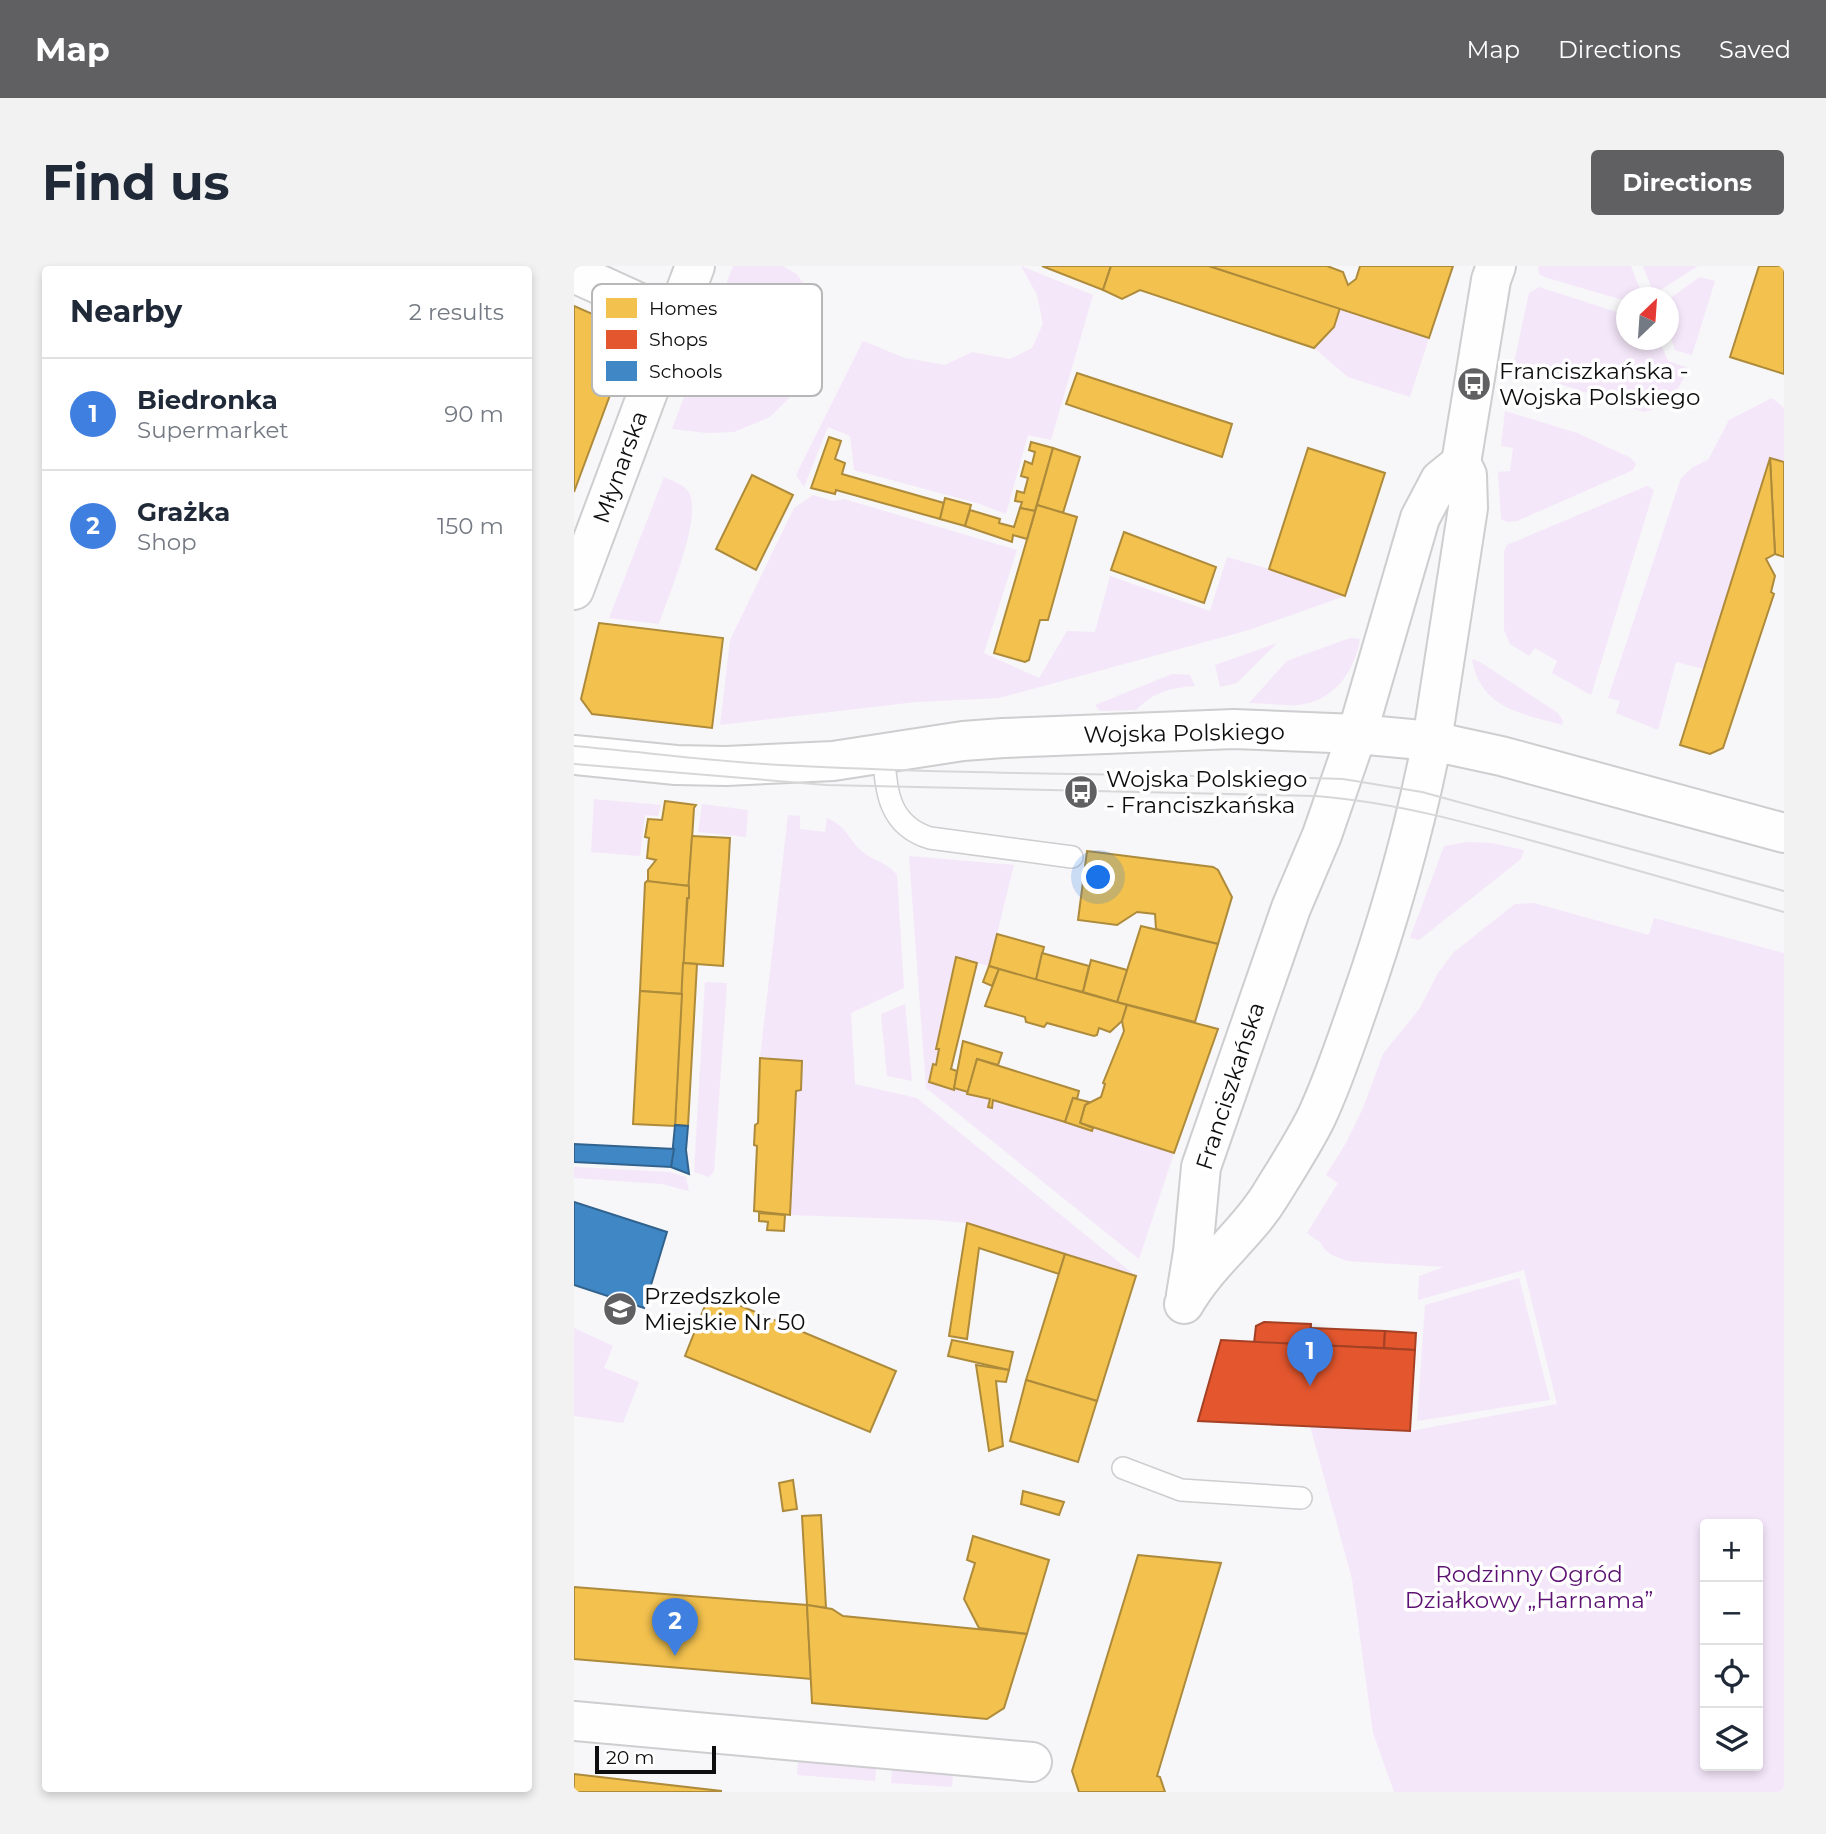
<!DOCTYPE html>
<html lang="en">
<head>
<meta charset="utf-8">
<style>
  :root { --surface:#fff; --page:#f2f2f3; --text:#1f2937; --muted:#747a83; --line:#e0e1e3; --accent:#605f61 }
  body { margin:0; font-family:Montserrat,sans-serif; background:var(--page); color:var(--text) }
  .controls { position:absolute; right:21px; bottom:21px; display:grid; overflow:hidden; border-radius:7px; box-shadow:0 4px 10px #0003 }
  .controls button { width:63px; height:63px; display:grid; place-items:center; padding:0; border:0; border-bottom:2px solid var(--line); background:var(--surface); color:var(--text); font:35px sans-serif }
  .compass { position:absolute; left:1042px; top:21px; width:63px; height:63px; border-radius:50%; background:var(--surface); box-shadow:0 4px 10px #0003; rotate:25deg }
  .scale { position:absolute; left:21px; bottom:18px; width:121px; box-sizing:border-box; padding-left:7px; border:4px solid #0f0e0f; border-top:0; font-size:19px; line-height:24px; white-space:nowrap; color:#0f0e0f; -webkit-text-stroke:5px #fff; paint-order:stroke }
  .you { position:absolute; left:525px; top:612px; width:24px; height:24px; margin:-18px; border:5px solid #fff; border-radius:50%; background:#1a73e8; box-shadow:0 0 0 10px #1a73e833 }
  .badge { display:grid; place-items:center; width:46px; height:46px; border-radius:50%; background:var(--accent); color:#fff; font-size:23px; font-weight:700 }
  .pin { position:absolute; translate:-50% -58px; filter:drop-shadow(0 2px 4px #0008) }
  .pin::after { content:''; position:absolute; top:37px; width:24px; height:21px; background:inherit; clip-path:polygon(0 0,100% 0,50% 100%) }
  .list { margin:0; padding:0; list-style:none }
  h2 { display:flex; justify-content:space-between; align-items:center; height:91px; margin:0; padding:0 28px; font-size:30px }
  h2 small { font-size:23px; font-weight:400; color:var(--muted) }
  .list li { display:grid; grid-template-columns:46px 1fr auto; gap:21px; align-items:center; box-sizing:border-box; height:112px; padding:0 28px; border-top:2px solid var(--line) }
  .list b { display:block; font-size:26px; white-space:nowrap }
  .list p { margin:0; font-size:23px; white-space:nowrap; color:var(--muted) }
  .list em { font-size:23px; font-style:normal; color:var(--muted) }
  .icon { flex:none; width:38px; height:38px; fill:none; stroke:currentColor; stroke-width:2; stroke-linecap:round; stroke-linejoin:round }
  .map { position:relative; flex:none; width:1210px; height:1526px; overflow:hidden; border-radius:7px }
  header { display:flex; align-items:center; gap:42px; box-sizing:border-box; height:98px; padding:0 35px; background:var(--accent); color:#fff }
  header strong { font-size:33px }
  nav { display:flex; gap:38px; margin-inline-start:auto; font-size:24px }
  .intro { display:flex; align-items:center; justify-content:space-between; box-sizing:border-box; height:168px; padding:0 42px }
  h1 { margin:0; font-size:49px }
  .button { padding:18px 32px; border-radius:7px; background:var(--accent); color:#fff; font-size:24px; font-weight:700 }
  main { display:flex; gap:42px; padding:0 42px }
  aside { flex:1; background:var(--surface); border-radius:7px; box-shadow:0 4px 10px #0003 }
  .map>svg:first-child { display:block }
  .green { fill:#f5e7fa; fill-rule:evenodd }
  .homes { fill:#f2c14e; stroke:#ae8b3b; stroke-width:2 }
  .shops { fill:#e4572e; stroke:#a44125; stroke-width:2 }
  .schools { fill:#3f88c5; stroke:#31638e; stroke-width:2 }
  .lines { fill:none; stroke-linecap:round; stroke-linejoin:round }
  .service-casing { stroke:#cecdcf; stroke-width:24 }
  .minor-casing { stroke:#cecdcf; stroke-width:42 }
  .tertiary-casing { stroke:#cecdcf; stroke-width:42 }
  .secondary-casing { stroke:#cecdcf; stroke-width:42 }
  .service { stroke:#fefefe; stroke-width:21 }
  .minor { stroke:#fefefe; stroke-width:38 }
  .tertiary { stroke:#fefefe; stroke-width:38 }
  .secondary { stroke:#fefefe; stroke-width:38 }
  .tram { stroke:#d8d7d8; stroke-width:2 }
  .labels { text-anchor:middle; stroke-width:7; stroke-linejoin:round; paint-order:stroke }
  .poi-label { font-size:23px; fill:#0f0e0f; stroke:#fff; text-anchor:start }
  .street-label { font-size:23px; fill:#0f0e0f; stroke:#fff }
  .park-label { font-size:23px; fill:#5d1273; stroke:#fff }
  .key { fill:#fff; stroke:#b7b7b7; stroke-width:2 }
  .key-label { font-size:19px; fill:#0f0e0f }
</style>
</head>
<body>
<header>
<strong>Map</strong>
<nav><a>Map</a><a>Directions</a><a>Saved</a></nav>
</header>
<div class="intro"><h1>Find us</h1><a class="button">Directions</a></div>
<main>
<aside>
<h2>Nearby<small>2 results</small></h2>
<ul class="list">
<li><span class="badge" style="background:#3f7fe0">1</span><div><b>Biedronka</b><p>Supermarket</p></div><em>90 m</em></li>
<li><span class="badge" style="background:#3f7fe0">2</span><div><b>Grażka</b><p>Shop</p></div><em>150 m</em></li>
</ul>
</aside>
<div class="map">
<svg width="1210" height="1526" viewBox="0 0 1210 1526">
  <rect width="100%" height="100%" fill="#f7f6f8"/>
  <!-- green -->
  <g class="green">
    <path d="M159,0H208L223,8L244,39L247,69L228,119L196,151L160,166L133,167L98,163Z"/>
    <path d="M447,0L519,29L477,174L454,169L432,248L403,237L280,204L276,170L254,161L230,221L222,209L289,75L331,92L371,99L398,86L436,93L458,82L469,58L463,29Z"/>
    <path d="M964,0H1057L1069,31L1052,32V35L970,11L965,8Z"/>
    <path d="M1069,0H1124L1080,28Z"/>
    <path d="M1126,11L1141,15L1118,89L1101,84L1095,66V33Z"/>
    <path d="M965,21L1052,49V74H1085L1094,95L1114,102C1102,128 1098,138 1070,146L939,102L955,27Z"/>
    <path d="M766,42L855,72L836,131L774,111L740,82L760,61Z"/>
    <path d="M1198,132L1210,142V196L1196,192L1130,403L1102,396L1084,464L1042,447L1046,435L1034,432L1107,212L1119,201L1134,194L1155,154Z"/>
    <path d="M931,145L1003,167L1057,192L1062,198L1059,204L943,255L933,256L927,253L924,206L936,205L939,182L927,180Z"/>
    <path d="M90,211C96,214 108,218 113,224C132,245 93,332 85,358L35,352Z"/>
    <path d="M1073,220L1080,224L1017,429L978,407L983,395L961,382L955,390L936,378L930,364V285L933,279Z"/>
    <path d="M239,229L259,235L270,233L443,284L410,387L465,412L493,365L521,366L536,310L636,345L653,291L695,303L771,330L675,364L425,432L342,436L146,459L156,374L220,242Z"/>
    <path d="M776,372L786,373C781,405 759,436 724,439C708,440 691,437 675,437L713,395Z"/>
    <path d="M703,377L663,417L646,421L641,399Z"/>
    <path d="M898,393L906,396L984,447L989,455L988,459C948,448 906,442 898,393Z"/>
    <path d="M598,408L616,409L621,420C597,422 579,426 562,444L526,445L521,439Z"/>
    <path d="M20,533L87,539L84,550L71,549L66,590L17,586Z"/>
    <path d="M128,538L174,544L172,571L124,566Z"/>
    <path d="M214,549L226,550V563L251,566L253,552C274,561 274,574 290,587C300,595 315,597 323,609L330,722L277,747L281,818L343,832L562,1010L393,957L361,954L216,949L222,825L186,792Z"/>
    <path d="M894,576L918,577L950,584L947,593L845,674L836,672L870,580Z"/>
    <path d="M335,590L440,599L415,700L382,691L362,782L365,783L362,799H359L355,816L416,833L415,841H418L419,834L518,865L519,862L600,887L565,993L352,822Z"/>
    <path d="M960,637L1075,669L1080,652L1210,687V1526H820L799,1467L778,1313L736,1160L836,1165L983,1138L950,1004L844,1034L845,1010L870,1001L773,995C763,991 751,988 747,977L733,967L764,917L752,909L772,877L789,842L809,788L846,742L864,707L880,686L941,638ZM1131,1258H1184V1500H1131Z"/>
    <path d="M131,716L153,717L140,905L135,911L120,906Z"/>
    <path d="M331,738L338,815L313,810L307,748Z"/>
    <path d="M0,901L96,906L112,911L115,925L88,918L0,912Z"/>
    <path d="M945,1012L976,1134L843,1155L851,1039Z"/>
    <path d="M0,1062L39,1080L30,1102L65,1116L49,1157L0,1150Z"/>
    <path d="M224,1496L302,1502L301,1515L223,1509Z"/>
    <path d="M318,1503L379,1508L378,1521L317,1517Z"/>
  </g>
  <!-- homes -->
  <g class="homes">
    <path d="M468,0H537L529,24Z"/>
    <path d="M537,0H635L766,42L760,61L740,82L566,24L548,33L529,24Z"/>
    <path d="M635,0H753L769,6L774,19L782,13L786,0H879L855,72Z"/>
    <path d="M1185,0H1210V108L1156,91Z"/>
    <path d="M0,40L48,61L55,78L0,226Z"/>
    <path d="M503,107L658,158L648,191L492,138Z"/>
    <path d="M255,171L267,175L261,193L271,197L268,208L370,237L366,253L262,224L261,228L237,222Z"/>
    <path d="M457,176L479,182L461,245L446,242L448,236L441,235L443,225L450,227L454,212L447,210L451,195L458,198L461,186L455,184Z"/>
    <path d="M479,182L506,191L489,247L463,239Z"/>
    <path d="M734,182L811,207L771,330L695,303Z"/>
    <path d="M1196,192L1210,196V291L1201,288Z"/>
    <path d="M1196,192L1201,288L1192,293L1201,310L1197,326L1200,328L1149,482L1136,488L1106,479Z"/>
    <path d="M178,209L219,229L182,304L142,283Z"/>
    <path d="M371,232L397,239L391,260L366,253Z"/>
    <path d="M463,239L503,251L474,354H466L455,394L451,396L420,387Z"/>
    <path d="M446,242L461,245L453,273L439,269L438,276L391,260L396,244L426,253L425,257L440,261Z"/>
    <path d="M550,266L642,301L630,337L537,304Z"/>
    <path d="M25,357L149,372L138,462L18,448L7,433Z"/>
    <path d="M91,535L122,539L120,542L115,620L74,616V604L82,594L73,592L75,572L71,571L74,553L88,554Z"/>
    <path d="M118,570L156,572L149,700L109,697Z"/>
    <path d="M513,585L639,601L644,604L658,631L644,678L582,663L581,648L563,646L543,659L504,654Z"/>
    <path d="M73,615L115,620V632H113L108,728L66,725L71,617Z"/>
    <path d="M567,660L644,678L621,756L543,736Z"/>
    <path d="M423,668L470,681L462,714L415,700Z"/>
    <path d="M468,687L515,700L509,726L462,714Z"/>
    <path d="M382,691L403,697L377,803L383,805L380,824L355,816L359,798L362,799L365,783H362Z"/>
    <path d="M517,694L553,704L543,736L509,726Z"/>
    <path d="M109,697L123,698L114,860L101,859Z"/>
    <path d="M415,700L425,703L418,720L409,716Z"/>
    <path d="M425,703L553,739L548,755L536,766L525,762L523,769L520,770L473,757L470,761L452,756L451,751L411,740Z"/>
    <path d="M66,725L108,728L101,860L59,858Z"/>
    <path d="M553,739L644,763L600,887L506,857L511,839L527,831L531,818L529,817L550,765L548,755Z"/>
    <path d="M389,775L428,787L424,799L403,793L394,826L380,822Z"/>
    <path d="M186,792L228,795L227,824L222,825L216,949L180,945L183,880L180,879L181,859L184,857Z"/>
    <path d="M403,793L505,825L503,833L499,832L491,856L419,834L418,842L414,841L416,833L393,828Z"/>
    <path d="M499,832L515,836L511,839L506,857L519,862L518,865L491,856Z"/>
    <path d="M185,947L211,949L210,965L193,964L194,956L185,955Z"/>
    <path d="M393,957L491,988L485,1008L405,982L393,1073L375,1070Z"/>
    <path d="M491,988L562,1010L523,1135L452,1114Z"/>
    <path d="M136,1027L322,1105L296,1166L111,1090Z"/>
    <path d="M378,1074L439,1086L435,1104L374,1090Z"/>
    <path d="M402,1099L435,1104L432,1116L422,1115L429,1180L415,1185Z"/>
    <path d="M452,1114L523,1135L504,1196L436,1175Z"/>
    <path d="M219,1214L223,1243L209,1245L205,1217Z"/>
    <path d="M449,1225L490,1236L485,1249L447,1238Z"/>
    <path d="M247,1249L252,1342L233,1339L228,1250Z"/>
    <path d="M399,1270L475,1294L453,1368L405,1362L390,1333L401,1297L393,1294Z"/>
    <path d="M564,1289L647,1297L583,1510L586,1511L591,1526H505L498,1505Z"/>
    <path d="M0,1321L233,1339L237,1413L0,1393Z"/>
    <path d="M233,1339L258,1343L269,1350L453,1368L430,1442L413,1453L238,1437Z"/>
    <path d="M0,1508L147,1525V1526H0Z"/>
  </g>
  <!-- shops -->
  <g class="shops">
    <path d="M690,1056L737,1058L736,1079L680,1077L682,1060Z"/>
    <path d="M737,1062L811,1065L810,1082L736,1079Z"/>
    <path d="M811,1065L842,1067L841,1084L810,1082Z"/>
    <path d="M647,1074L841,1084L836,1165L624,1155Z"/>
  </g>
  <!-- schools -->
  <g class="schools">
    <path d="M101,859L114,860L112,884L115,908L97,901Z"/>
    <path d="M0,878L100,883L97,901L0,896Z"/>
    <path d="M0,936L93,966L70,1042L0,1019Z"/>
  </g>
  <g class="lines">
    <!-- service casing -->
    <g class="service-casing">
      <g id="service">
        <path d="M310,488C311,526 316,560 356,572L498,591"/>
        <path d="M549,1202L607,1224L727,1232"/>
      </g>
    </g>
    <!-- minor casing -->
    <g class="minor-casing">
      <g id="minor">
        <path d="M0,7L101,53"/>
        <path d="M0,324L121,0"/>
        <path d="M0,1455L458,1496"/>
      </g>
    </g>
    <!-- tertiary casing -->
    <g class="tertiary-casing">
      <g id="tertiary">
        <path d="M783,468L846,252L866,214L887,197"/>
        <path d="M858,475L894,242L893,209L887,197L917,14L922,0"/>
      </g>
    </g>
    <!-- secondary casing -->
    <g class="secondary-casing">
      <g id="secondary">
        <path d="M0,489L102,499L152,500L259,495L389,475L429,472L660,463L783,468L858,475L927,490L1210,567"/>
        <path d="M612,1029L619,986L627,901L717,642L748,569L783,468"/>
        <path d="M610,1038C633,997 672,969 696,930C712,904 729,878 742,852C759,816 771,779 784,742C815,654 840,567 858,475"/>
      </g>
    </g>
    <!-- service -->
    <use href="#service" class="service"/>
    <!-- minor -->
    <use href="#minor" class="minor"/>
    <!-- tertiary -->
    <use href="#tertiary" class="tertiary"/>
    <!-- secondary -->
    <use href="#secondary" class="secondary"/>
    <!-- tram -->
    <g class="tram">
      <path d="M0,480C69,486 137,495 206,499C393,509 581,508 769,513L848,526L1210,625"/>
      <path d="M0,498L252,519L742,530C820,536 895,557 970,578C1050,601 1130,623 1210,646"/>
    </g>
  </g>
  <!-- icons -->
  <defs>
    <g id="bus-disc" transform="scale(1.75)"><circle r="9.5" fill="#605f61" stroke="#fff"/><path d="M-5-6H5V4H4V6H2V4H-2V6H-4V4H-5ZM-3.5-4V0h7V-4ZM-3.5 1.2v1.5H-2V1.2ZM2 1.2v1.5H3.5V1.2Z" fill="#fff"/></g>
    <g id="school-disc" transform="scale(1.75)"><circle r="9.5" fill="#605f61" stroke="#fff"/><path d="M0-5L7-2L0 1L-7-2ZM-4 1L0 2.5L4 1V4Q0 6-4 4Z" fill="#fff"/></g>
  </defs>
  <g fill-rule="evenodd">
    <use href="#bus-disc" x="900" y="118"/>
    <use href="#bus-disc" x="507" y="526"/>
    <use href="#school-disc" x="46" y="1043"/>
  </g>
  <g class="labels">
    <!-- poi labels -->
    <g class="poi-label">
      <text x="925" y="113">Franciszkańska -<tspan x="925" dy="26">Wojska Polskiego</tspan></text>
      <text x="532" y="521">Wojska Polskiego<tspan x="532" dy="26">- Franciszkańska</tspan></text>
      <text x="70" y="1038">Przedszkole<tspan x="70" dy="26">Miejskie Nr 50</tspan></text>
    </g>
    <!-- street labels -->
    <g class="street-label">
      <text transform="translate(46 201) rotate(-70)" y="8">Młynarska</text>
      <text transform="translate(610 467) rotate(-1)" y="8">Wojska Polskiego</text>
      <text transform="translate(656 820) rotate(-72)" y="8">Franciszkańska</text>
    </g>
    <!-- park labels -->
    <g class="park-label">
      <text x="955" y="1316">Rodzinny Ogród<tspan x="955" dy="26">Działkowy „Harnama”</tspan></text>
    </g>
  </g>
  <!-- legend -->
  <rect x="18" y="18" width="230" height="112" rx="10" class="key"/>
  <rect x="32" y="32" width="31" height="20" fill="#f2c14e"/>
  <rect x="32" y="64" width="31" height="19" fill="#e4572e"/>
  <rect x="32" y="95" width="31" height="20" fill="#3f88c5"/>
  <g class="key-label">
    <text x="75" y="49">Homes</text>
    <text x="75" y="80">Shops</text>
    <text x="75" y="112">Schools</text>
  </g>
</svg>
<div class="controls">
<button>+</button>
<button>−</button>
<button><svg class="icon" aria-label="locate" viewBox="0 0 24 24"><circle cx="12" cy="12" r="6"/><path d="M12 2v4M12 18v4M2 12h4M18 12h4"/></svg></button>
<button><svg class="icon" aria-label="layers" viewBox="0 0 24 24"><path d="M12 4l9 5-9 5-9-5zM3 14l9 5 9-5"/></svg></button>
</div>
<svg class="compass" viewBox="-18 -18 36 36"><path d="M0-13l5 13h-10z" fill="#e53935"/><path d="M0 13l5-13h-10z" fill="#747a83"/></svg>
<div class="scale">20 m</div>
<div class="you"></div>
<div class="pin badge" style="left:736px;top:1120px;background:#3f7fe0">1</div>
<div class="pin badge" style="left:101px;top:1390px;background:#3f7fe0">2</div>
</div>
</main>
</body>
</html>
